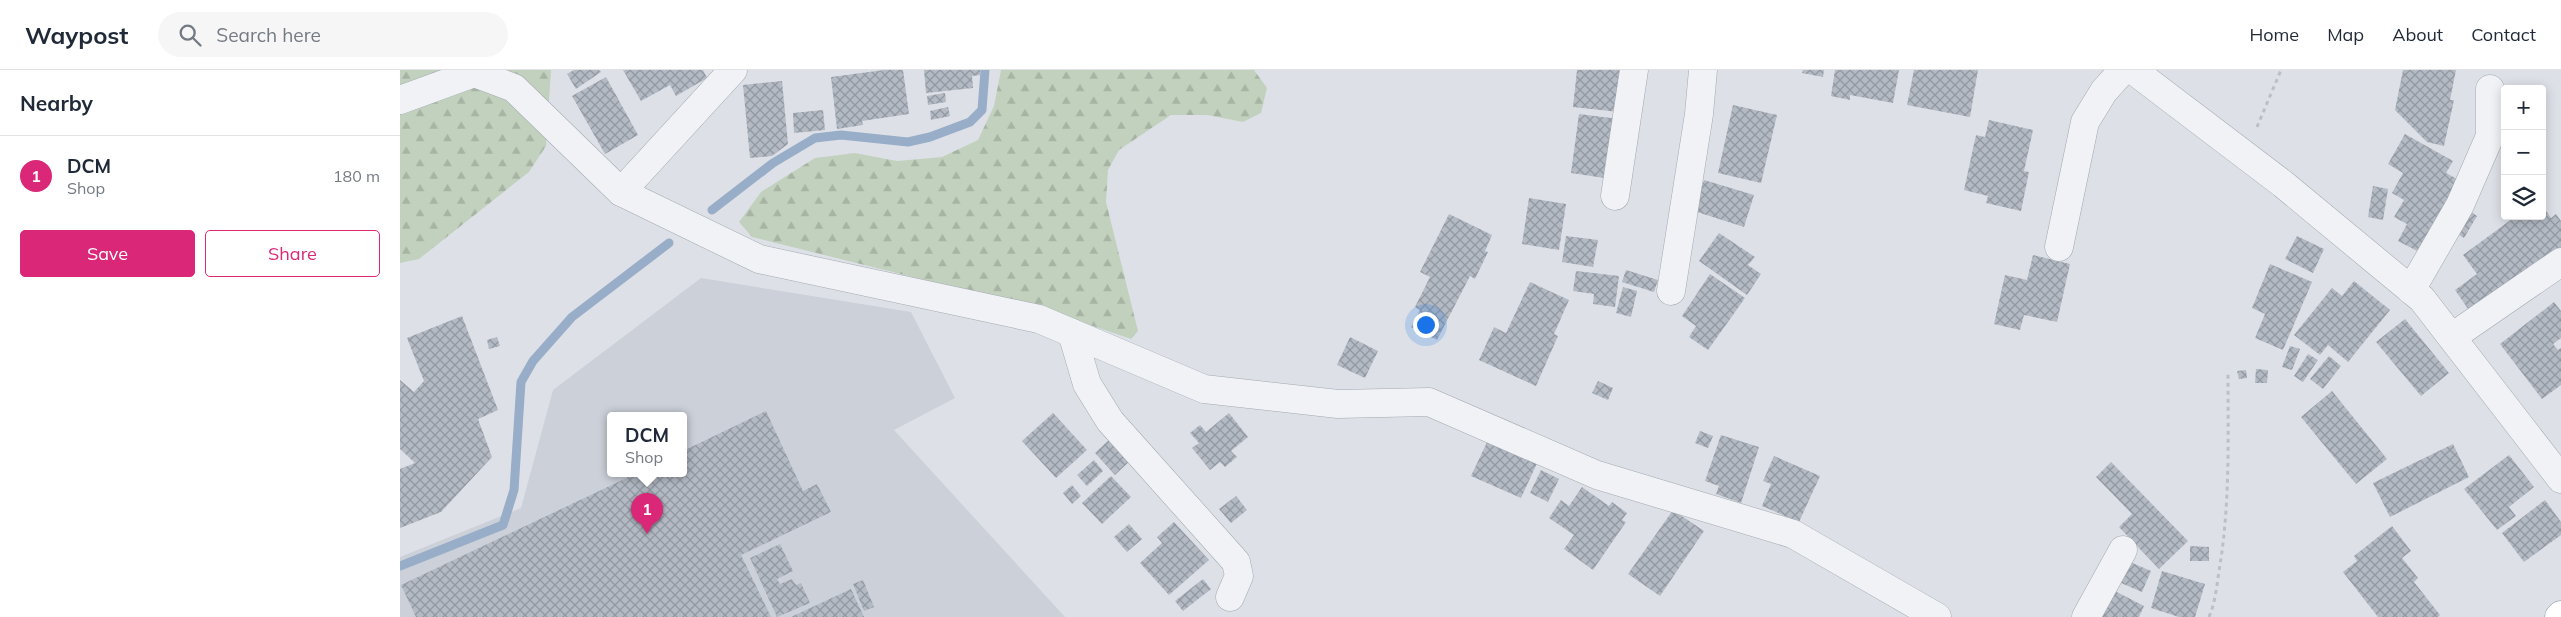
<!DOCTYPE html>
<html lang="en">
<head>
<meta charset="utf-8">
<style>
  :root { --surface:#fff; --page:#f6f6f7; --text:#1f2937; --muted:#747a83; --line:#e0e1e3; --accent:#db2777 }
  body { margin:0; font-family:Mulish,sans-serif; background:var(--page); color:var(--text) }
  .controls { position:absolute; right:15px; top:15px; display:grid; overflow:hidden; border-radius:5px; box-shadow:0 2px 12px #0003 }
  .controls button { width:45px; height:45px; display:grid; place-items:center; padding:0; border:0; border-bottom:1px solid var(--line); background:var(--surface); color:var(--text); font:25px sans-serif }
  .you { position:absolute; left:1025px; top:254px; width:18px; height:18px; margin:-12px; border:4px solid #fff; border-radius:50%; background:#1a73e8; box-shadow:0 0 0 8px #1a73e833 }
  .badge { display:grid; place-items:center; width:32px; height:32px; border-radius:50%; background:var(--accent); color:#fff; font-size:16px; font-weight:700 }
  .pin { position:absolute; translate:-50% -41px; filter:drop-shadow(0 1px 2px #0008) }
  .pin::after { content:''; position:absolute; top:26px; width:18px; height:15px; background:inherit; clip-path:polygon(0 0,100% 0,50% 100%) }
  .popup { position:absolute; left:207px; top:342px; width:80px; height:65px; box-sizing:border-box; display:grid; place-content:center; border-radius:5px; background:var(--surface); filter:drop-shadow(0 1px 4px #0005); font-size:16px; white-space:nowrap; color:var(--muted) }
  .popup b { font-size:19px; color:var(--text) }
  .popup::after { content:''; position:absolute; left:50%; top:100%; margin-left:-10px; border:10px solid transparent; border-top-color:var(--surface) }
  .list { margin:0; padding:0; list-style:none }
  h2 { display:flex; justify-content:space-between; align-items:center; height:65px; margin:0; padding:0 20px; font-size:21px }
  h2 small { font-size:16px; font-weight:400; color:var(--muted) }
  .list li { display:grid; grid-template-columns:32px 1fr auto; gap:15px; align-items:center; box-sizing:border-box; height:80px; padding:0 20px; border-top:1px solid var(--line) }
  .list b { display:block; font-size:19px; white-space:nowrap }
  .list p { margin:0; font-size:16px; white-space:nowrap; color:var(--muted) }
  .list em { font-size:16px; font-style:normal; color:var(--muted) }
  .actions { display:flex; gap:10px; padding:15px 20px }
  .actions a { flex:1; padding:11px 0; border:1px solid var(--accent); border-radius:5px; text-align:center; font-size:18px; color:var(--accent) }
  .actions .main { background:var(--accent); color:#fff }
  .icon { flex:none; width:28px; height:28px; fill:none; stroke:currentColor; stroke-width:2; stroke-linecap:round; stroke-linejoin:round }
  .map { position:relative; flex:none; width:2161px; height:547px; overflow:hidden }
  header { display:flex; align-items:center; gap:30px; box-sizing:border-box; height:70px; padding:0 25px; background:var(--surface); border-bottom:1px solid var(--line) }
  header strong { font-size:24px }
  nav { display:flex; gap:28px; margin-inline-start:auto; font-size:18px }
  .search { width:350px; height:45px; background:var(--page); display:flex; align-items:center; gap:12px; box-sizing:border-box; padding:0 18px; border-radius:28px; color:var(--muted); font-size:19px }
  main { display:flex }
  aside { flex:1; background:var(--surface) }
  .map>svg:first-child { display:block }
  .built { fill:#cbd0d9; fill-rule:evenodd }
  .forest { fill:url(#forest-firs) }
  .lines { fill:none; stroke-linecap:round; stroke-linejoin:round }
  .stream { stroke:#98adc8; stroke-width:9 }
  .building { fill:url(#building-cross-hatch) }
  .minor-casing { stroke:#a3a8b1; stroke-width:29 }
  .highway-casing { stroke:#858e9e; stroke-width:29 }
  .path { stroke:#bcbfc5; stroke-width:3; stroke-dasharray:4 4; stroke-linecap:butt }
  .minor { stroke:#f0f2f5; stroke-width:28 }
  .highway { stroke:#fff; stroke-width:28 }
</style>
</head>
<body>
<header>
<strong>Waypost</strong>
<div class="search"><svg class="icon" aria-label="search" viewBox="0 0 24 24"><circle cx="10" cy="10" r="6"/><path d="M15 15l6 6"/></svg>Search here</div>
<nav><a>Home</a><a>Map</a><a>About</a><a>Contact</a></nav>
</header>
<main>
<aside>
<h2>Nearby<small></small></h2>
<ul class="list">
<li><span class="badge">1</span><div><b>DCM</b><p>Shop</p></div><em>180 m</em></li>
</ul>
<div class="actions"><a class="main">Save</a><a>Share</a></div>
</aside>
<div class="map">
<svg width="2161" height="547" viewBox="0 0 2161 547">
  <defs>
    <pattern id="forest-firs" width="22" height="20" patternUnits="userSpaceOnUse" patternTransform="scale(1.25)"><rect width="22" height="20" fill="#c2d1be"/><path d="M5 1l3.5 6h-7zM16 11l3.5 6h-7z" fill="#a7b4a4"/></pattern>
    <pattern id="building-cross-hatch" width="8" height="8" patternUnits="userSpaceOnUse" patternTransform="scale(1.25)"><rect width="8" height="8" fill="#b4bac4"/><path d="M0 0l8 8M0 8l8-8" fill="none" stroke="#9298a1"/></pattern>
  </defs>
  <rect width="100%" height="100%" fill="#dde1e7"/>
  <!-- built -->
  <path class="built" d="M301,208L511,242L555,328L494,360L665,547H0V487L121,438L153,320ZM211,345H283V403H211Z"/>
  <!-- forest -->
  <g class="forest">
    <path d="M0,0H151L146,76L129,102L19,189L0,193Z"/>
    <path d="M601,0H854L867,18L861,43L843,52L807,45H771L719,80L708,100L706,132L738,261L731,269L649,241L352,167L339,152L361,122L415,88L455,83L497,91L542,87L578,70L594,36Z"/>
  </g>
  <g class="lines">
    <!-- stream -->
    <g class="stream">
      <path d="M312,140L373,93L415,68L441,65L508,72L530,67L570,52L582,40L585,0"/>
      <path d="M0,496L103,455L114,420L121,312L133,291L172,247L269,173"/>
    </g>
  </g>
  <!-- building -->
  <g class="building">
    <path d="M174,0H199L201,2L176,19L167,4Z"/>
    <path d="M223,0H303L307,8L276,26L270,15L241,31Z"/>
    <path d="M484,0H503L509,44L462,51L463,55L437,59L431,7Z"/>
    <path d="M524,0H580L581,5L572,6L573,18L526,23Z"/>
    <path d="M1177,0H1224L1219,42L1173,37Z"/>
    <path d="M1403,0H1424L1423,7L1402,3Z"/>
    <path d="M1435,0H1499L1493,33L1450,25V30L1431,26Z"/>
    <path d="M1514,0H1578L1570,47L1507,35Z"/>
    <path d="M2003,0H2056L2050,30H2054L2044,76L2027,72L1995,40Z"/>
    <path d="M206,7L238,65L205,84L172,26Z"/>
    <path d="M382,11L388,74L372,86L350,88L343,15Z"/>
    <path d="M545,23L546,32L528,35L527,26Z"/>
    <path d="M1333,35L1377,45L1361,113L1318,103Z"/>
    <path d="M548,37L550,46L531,50L530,41Z"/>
    <path d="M423,40L425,60L394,63L393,43Z"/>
    <path d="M1179,44L1219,49L1211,109L1171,103Z"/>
    <path d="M1589,50L1633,60L1624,101L1629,102L1621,141L1586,133L1588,126L1564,120L1576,65L1585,67Z"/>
    <path d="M2005,64L2053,91L2046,103L2059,110L2019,182L1998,171L2007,154L1994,147L2004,130L1992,123L2003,103L1988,94Z"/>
    <path d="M1304,110L1354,125L1344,157L1294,141Z"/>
    <path d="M1973,116L1988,119L1983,150L1968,147Z"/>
    <path d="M1129,128L1166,134L1159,180L1122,174Z"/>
    <path d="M2142,135L2151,148L2156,144L2161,151V183L2073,246L2055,220L2077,204L2063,185L2116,146H2142Z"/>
    <path d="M2066,139L2077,146L2064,168L2053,161Z"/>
    <path d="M1049,144L1092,165L1085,181L1088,182L1075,209L1070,206L1037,270L1011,257L1020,240L1015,237L1030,207L1020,202Z"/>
    <path d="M1319,163L1355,187L1348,195L1361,204L1347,225L1299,191Z"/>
    <path d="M1166,166L1198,170L1193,197L1162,192Z"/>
    <path d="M1897,166L1924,179L1913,203L1885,189Z"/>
    <path d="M1633,185L1670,194L1657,252L1624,245L1620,260L1594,254L1605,205L1627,210Z"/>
    <path d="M1870,194L1912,212L1883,280L1855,268L1865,244L1852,238Z"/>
    <path d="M1226,200L1258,210L1254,222L1222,212Z"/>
    <path d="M1176,201L1219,206L1215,237L1193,234L1194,224L1173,221Z"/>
    <path d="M1310,204L1345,228L1308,280L1289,267L1296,256L1282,246Z"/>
    <path d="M1954,211L1990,240L1948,292L1928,275L1920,285L1894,265L1932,218L1942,226Z"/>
    <path d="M1130,212L1169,230L1154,264L1158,266L1136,316L1079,290L1094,257L1106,263Z"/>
    <path d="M1223,217L1237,221L1231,247L1216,243Z"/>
    <path d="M2154,232L2161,241V268L2153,274L2158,280L2161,278V315L2142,329L2100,274Z"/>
    <path d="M62,246L98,340L78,349L92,387L41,442L0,458V399L15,393L0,379V310L14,322L24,311L7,268Z"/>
    <path d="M2005,249L2049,303L2021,326L1976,272Z"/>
    <path d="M97,267L100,276L89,279L87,270Z"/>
    <path d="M950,267L978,281L965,308L937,295Z"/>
    <path d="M1890,276L1900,279L1892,300L1882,297Z"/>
    <path d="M1908,284L1918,290L1903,312L1894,306Z"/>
    <path d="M1929,286L1941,296L1923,319L1910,309Z"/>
    <path d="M1856,299L1868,300L1867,313H1855Z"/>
    <path d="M1846,300L1847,308L1839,309L1837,301Z"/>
    <path d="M1198,311L1213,318L1208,330L1192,323Z"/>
    <path d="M1932,321L1987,389L1956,414L1901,347Z"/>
    <path d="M366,341L403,421L417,414L431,442L341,485L371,547H16L1,515L237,403H283V381Z"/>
    <path d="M653,343L687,380L656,408L622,371Z"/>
    <path d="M829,343L848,367L831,381L837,387L825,397L820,392L810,400L792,378L799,373L790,363L800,355L806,362Z"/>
    <path d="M1300,361L1313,366L1308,378L1295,373Z"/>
    <path d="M1321,365L1359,377L1341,433L1316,424L1319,416L1305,411Z"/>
    <path d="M713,366L733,388L715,405L695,383Z"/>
    <path d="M1090,366L1139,389L1121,428L1071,406Z"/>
    <path d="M2053,374L2069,407L1990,447L1973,413Z"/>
    <path d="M2109,385L2134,417L2109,437L2116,446L2097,460L2064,419Z"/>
    <path d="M1374,386L1420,406L1399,452L1362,436L1371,414L1363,411Z"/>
    <path d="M694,390L703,401L687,416L677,405Z"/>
    <path d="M1711,392L1788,471L1759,499L1719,457L1732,444L1696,407Z"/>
    <path d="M1141,400L1159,409L1148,432L1130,423Z"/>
    <path d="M711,406L731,427L702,454L682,433Z"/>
    <path d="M672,415L681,426L672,434L663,423Z"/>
    <path d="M1182,417L1209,436L1212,432L1227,443L1222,450L1226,452L1193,500L1164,479L1174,465L1149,448L1161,430L1169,436Z"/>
    <path d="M836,426L847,440L831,453L819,439Z"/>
    <path d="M2145,430L2161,452V465L2124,492L2102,463Z"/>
    <path d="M1273,440L1304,461L1260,526L1228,504Z"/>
    <path d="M774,452L809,490L769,525L740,493L762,473L757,467Z"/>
    <path d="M729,454L742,469L727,482L714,467Z"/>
    <path d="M1992,456L2011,481L2002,488L2018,508L2014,512L2040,545L2038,547H1978L1943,502L1957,491L1954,486Z"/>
    <path d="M380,474L393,501L377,509L380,514L392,509L396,515L401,513L410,533L377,547L350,488Z"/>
    <path d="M1790,476L1809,477V491H1790Z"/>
    <path d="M1730,492L1751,501L1742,522L1721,513Z"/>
    <path d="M1762,501L1805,514L1795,547H1779L1751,538Z"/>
    <path d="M803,509L811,519L783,541L775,531Z"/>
    <path d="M463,510L474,537L464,541L453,514Z"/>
    <path d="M451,519L464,547H391Z"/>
    <path d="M1711,519L1744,536L1739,547H1697Z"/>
  </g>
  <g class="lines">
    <!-- minor casing -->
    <g class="minor-casing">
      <g id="minor">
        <path d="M1733,0L1883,114L2022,229L2161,409"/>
        <path d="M0,30L74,3L114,18L221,122L359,189L639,249L804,319L938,334L1029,332L1197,405L1393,464L1537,547"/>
        <path d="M221,122L333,0"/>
        <path d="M1215,126L1234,0"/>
        <path d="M1659,177L1685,52L1704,21L1723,0"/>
        <path d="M2011,220L2060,135L2090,66V19"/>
        <path d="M1271,221L1299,44L1303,0"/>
        <path d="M672,263L687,314L710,351L836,492L839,506L830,527"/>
        <path d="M2052,267L2161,192"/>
        <path d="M1686,547L1723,480"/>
      </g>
    </g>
    <!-- highway casing -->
    <g class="highway-casing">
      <path id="highway" d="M2159,547L2161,545"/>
    </g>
    <!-- path -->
    <g class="path">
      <path d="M1857,57L1881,0"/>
      <path d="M1809,547C1816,531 1817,512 1820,495C1830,432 1828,368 1828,304"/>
    </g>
    <!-- minor -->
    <use href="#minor" class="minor"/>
    <!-- highway -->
    <use href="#highway" class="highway"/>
  </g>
</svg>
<div class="controls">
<button>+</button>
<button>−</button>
<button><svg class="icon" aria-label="layers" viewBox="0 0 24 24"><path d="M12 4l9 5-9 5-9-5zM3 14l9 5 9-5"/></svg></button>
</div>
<div class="you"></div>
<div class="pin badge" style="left:247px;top:464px">1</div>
<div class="popup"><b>DCM</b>Shop</div>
</div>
</main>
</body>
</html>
